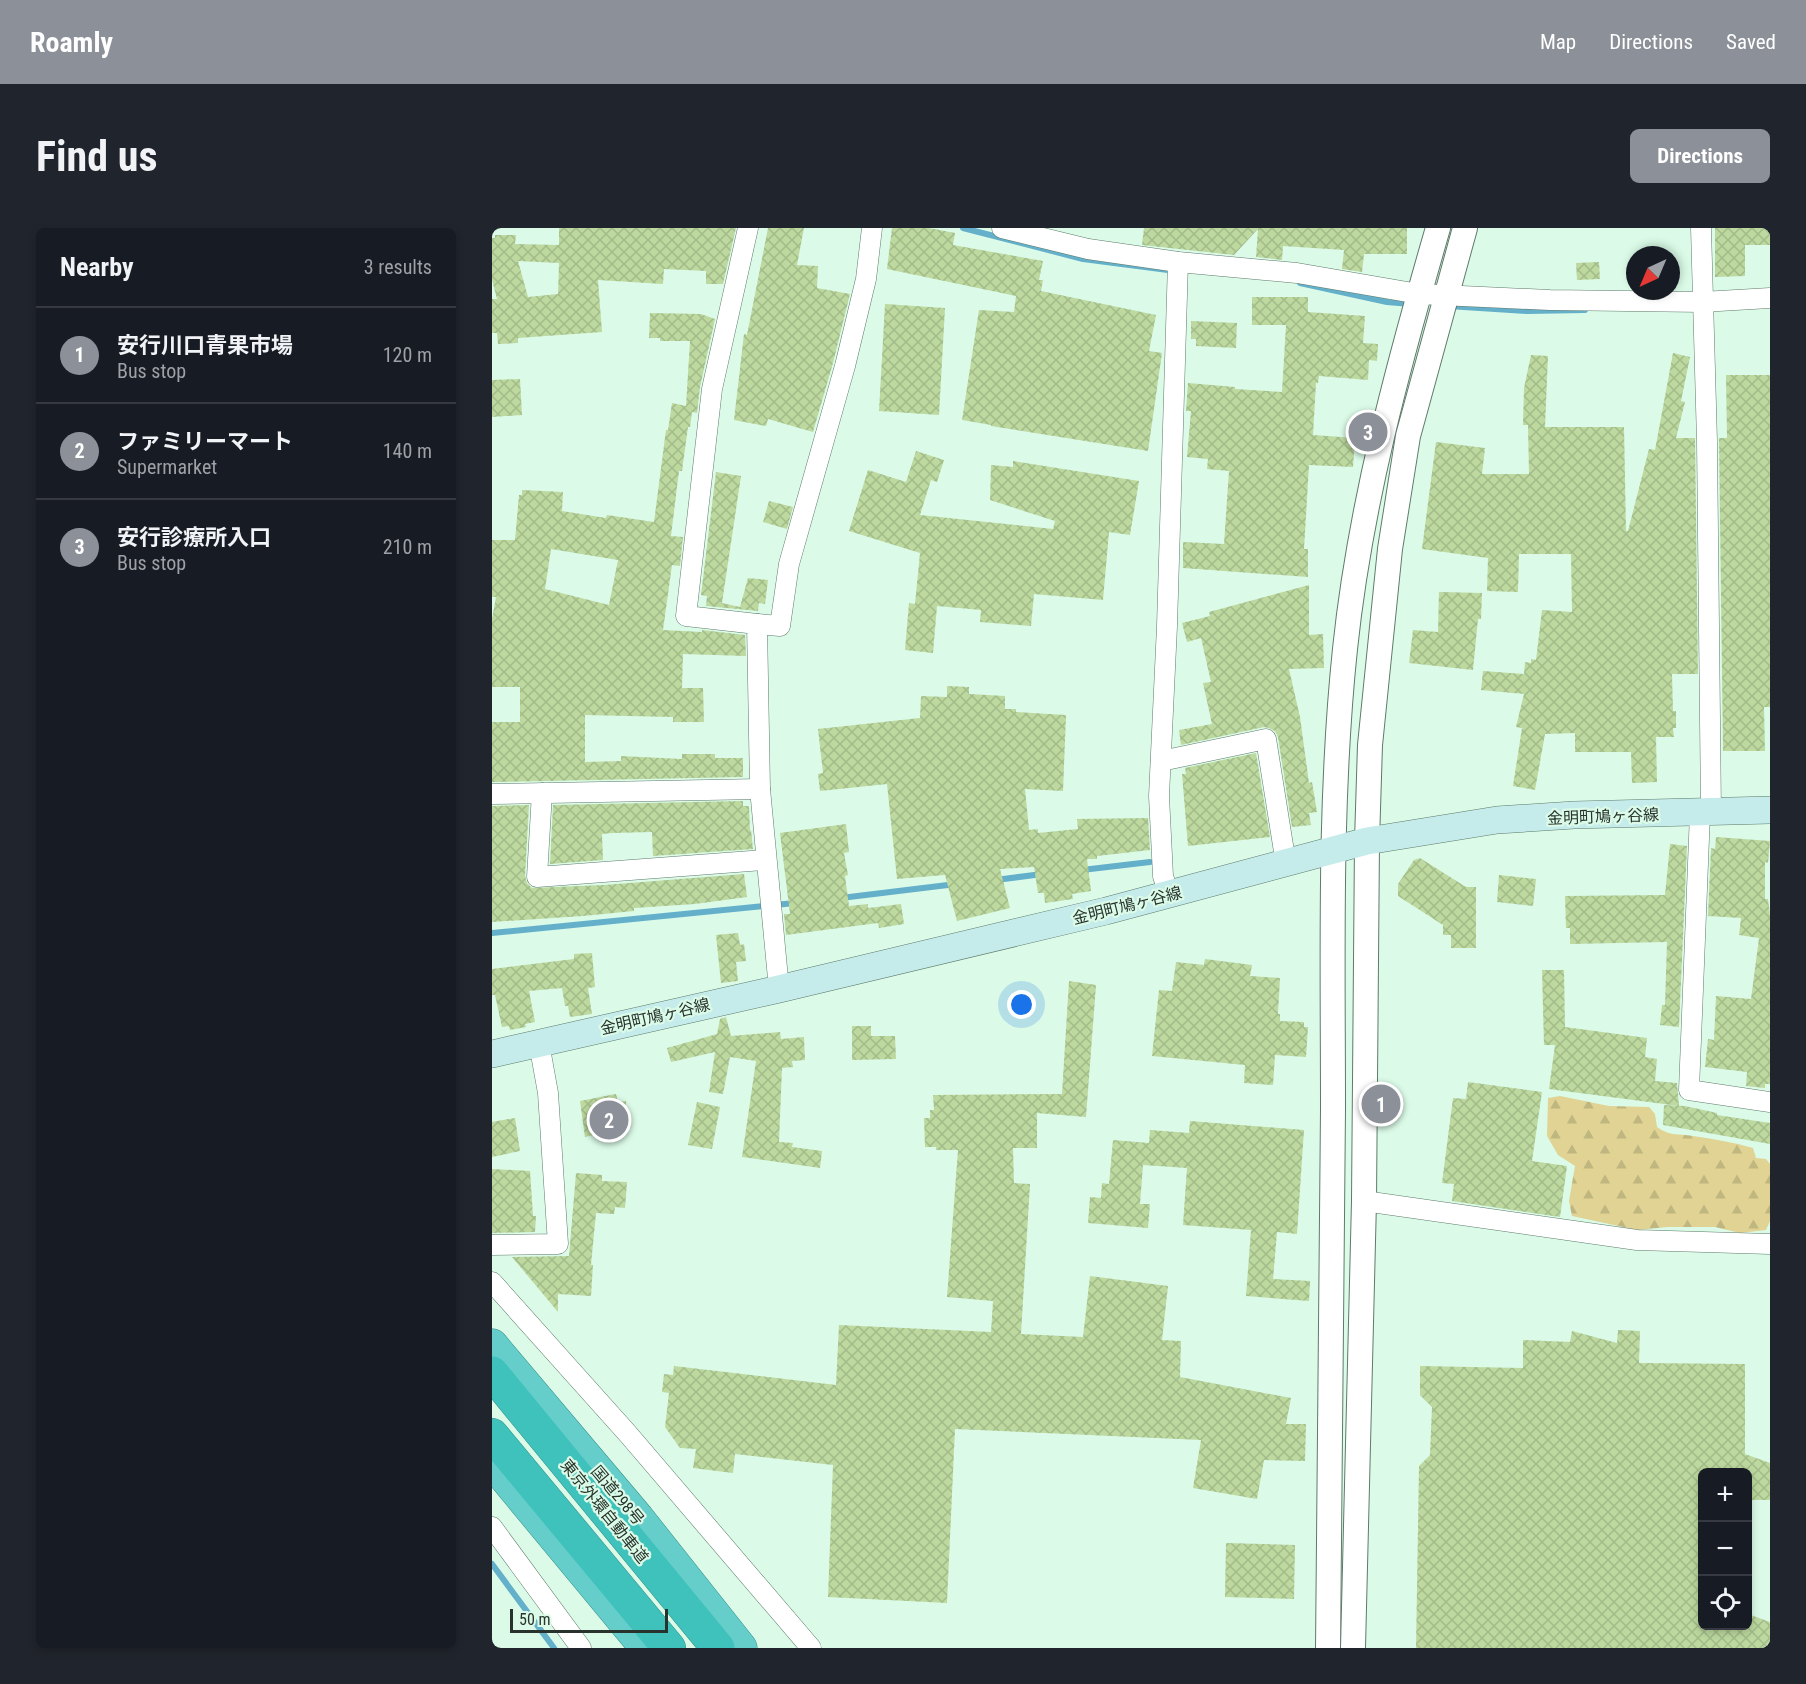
<!DOCTYPE html>
<html lang="en">
<head>
<meta charset="utf-8">
<style>
  :root { --surface:#171b24; --page:#20242c; --text:#f1f3f6; --muted:#9ea1a6; --line:#363941; --accent:#8c9099 }
  body { margin:0; font-family:"Roboto Condensed","Noto Sans JP",sans-serif; background:var(--page); color:var(--text) }
  .controls { position:absolute; right:18px; bottom:18px; display:grid; overflow:hidden; border-radius:9px; box-shadow:0 3px 9px #0003 }
  .controls button { width:54px; height:54px; display:grid; place-items:center; padding:0; border:0; border-bottom:2px solid var(--line); background:var(--surface); color:var(--text); font:30px sans-serif }
  .compass { position:absolute; left:1134px; top:18px; width:54px; height:54px; border-radius:50%; background:var(--surface); box-shadow:0 3px 9px #0003; rotate:224deg }
  .scale { position:absolute; left:18px; bottom:15px; width:158px; box-sizing:border-box; padding-left:6px; border:3px solid #27332c; border-top:0; font-size:16px; line-height:21px; white-space:nowrap; color:#27332c; -webkit-text-stroke:4px #dbfbe8; paint-order:stroke }
  .you { position:absolute; left:530px; top:777px; width:21px; height:21px; margin:-15px; border:4px solid #fff; border-radius:50%; background:#1a73e8; box-shadow:0 0 0 9px #1a73e833 }
  .badge { display:grid; place-items:center; width:39px; height:39px; border-radius:50%; background:var(--accent); color:#fff; font-size:20px; font-weight:700 }
  .pin { position:absolute; translate:-50% -50%; border:3px solid #fff; box-shadow:0 2px 6px #0006 }
  .list { margin:0; padding:0; list-style:none }
  h2 { display:flex; justify-content:space-between; align-items:center; height:78px; margin:0; padding:0 24px; font-size:26px }
  h2 small { font-size:20px; font-weight:400; color:var(--muted) }
  .list li { display:grid; grid-template-columns:39px 1fr auto; gap:18px; align-items:center; box-sizing:border-box; height:96px; padding:0 24px; border-top:2px solid var(--line) }
  .list b { display:block; font-size:22px; white-space:nowrap }
  .list p { margin:0; font-size:20px; white-space:nowrap; color:var(--muted) }
  .list em { font-size:20px; font-style:normal; color:var(--muted) }
  .icon { flex:none; width:33px; height:33px; fill:none; stroke:currentColor; stroke-width:2; stroke-linecap:round; stroke-linejoin:round }
  .map { position:relative; flex:none; width:1278px; height:1420px; overflow:hidden; border-radius:9px }
  header { display:flex; align-items:center; gap:36px; box-sizing:border-box; height:84px; padding:0 30px; background:var(--accent); color:#fff }
  header strong { font-size:28px }
  nav { display:flex; gap:33px; margin-inline-start:auto; font-size:21px }
  .intro { display:flex; align-items:center; justify-content:space-between; box-sizing:border-box; height:144px; padding:0 36px }
  h1 { margin:0; font-size:42px }
  .button { padding:15px 27px; border-radius:9px; background:var(--accent); color:#fff; font-size:21px; font-weight:700 }
  main { display:flex; gap:36px; padding:0 36px }
  aside { flex:1; background:var(--surface); border-radius:9px; box-shadow:0 3px 9px #0003 }
  .map>svg:first-child { display:block }
  .forest { fill:url(#forest-firs) }
  .lines { fill:none; stroke-linecap:round; stroke-linejoin:round }
  .stream { stroke:#64b0ca; stroke-width:6 }
  .building { fill:url(#building-cross-hatch); fill-rule:evenodd }
  .minor-casing { stroke:#5e7a6a; stroke-width:21 }
  .tertiary-casing { stroke:#5e7a6a; stroke-width:26 }
  .secondary-casing { stroke:#5e7a6a; stroke-width:28 }
  .trunk-casing { stroke:#378f8a; stroke-width:33 }
  .motorway-casing { stroke:#378f8a; stroke-width:34 }
  .minor { stroke:#fff; stroke-width:20 }
  .tertiary { stroke:#fff; stroke-width:24 }
  .secondary { stroke:#c5eceb; stroke-width:27 }
  .trunk { stroke:#66ceca; stroke-width:32 }
  .motorway { stroke:#3fc1bc; stroke-width:33 }
  .labels { text-anchor:middle; stroke-width:4.5; stroke-linejoin:round; paint-order:stroke }
  .street-label { font-size:16px; fill:#27332c; stroke:#dbfbe8 }
</style>
</head>
<body>
<header>
<strong>Roamly</strong>
<nav><a>Map</a><a>Directions</a><a>Saved</a></nav>
</header>
<div class="intro"><h1>Find us</h1><a class="button">Directions</a></div>
<main>
<aside>
<h2>Nearby<small>3 results</small></h2>
<ul class="list">
<li><span class="badge">1</span><div><b>安行川口青果市場</b><p>Bus stop</p></div><em>120 m</em></li>
<li><span class="badge">2</span><div><b>ファミリーマート</b><p>Supermarket</p></div><em>140 m</em></li>
<li><span class="badge">3</span><div><b>安行診療所入口</b><p>Bus stop</p></div><em>210 m</em></li>
</ul>
</aside>
<div class="map">
<svg width="1278" height="1420" viewBox="0 0 1278 1420">
  <defs>
    <pattern id="forest-firs" width="22" height="20" patternUnits="userSpaceOnUse" patternTransform="scale(1.5)"><rect width="22" height="20" fill="#e0d393"/><path d="M5 1l3.5 6h-7zM16 11l3.5 6h-7z" fill="#c0b67f"/></pattern>
    <pattern id="building-cross-hatch" width="8" height="8" patternUnits="userSpaceOnUse" patternTransform="scale(1.5)"><rect width="8" height="8" fill="#bdd99f"/><path d="M0 0l8 8M0 8l8-8" fill="none" stroke="#a2bb89"/></pattern>
  </defs>
  <rect width="100%" height="100%" fill="#dbfbe8"/>
  <!-- forest -->
  <path class="forest" d="M1068,868L1117,878L1157,879L1163,886L1165,899C1180,909 1184,905 1201,908C1221,911 1241,914 1261,920L1264,930L1274,931L1278,936V993L1274,1002L1248,1005L1223,999H1176L1145,1002L1080,988L1077,973L1083,938L1066,927L1055,908L1056,870Z"/>
  <g class="lines">
    <!-- stream -->
    <g class="stream">
      <path d="M471,0L591,31L676,42"/>
      <path d="M808,55L895,74L919,76"/>
      <path d="M956,78L1035,83L1093,82"/>
      <path d="M590,642L658,634"/>
      <path d="M504,652L550,646"/>
      <path d="M349,670L464,656"/>
      <path d="M0,705L303,675"/>
      <path d="M0,1336L62,1420"/>
    </g>
  </g>
  <!-- building -->
  <g class="building">
    <path d="M67,0H244L231,56H214V43L172,41L171,56L106,52L110,104L26,110V115L6,116L5,105H0V71H5L0,52V10H3V7H24L23,16L67,17ZM26,33L67,35L66,66L36,69Z"/>
    <path d="M276,0H312L305,37L326,38L325,60L358,66L341,135L321,204L276,191L274,198L242,192L252,106L255,107Z"/>
    <path d="M400,0H437L463,5L461,17L551,33L547,52H551L549,63L664,87L657,123L670,125L656,223L499,198V197L470,192L487,82L522,84L524,68L395,41Z"/>
    <path d="M652,0H915V26H872L870,44L850,41L852,22L791,18L790,32L764,29L766,1L742,27L650,17Z"/>
    <path d="M1223,0H1278V17H1253V48L1223,49Z"/>
    <path d="M1107,34L1108,51L1085,52L1084,35Z"/>
    <path d="M760,69H816V84L873,88L871,115L886,116L885,133L877,132L876,152L827,148L826,155H824L821,207L863,210L861,239L817,237L812,321H816V349L691,340V314L732,316L737,243L715,241L716,231L695,229L699,183H694L696,155L743,159V161L790,164L794,97H760Z"/>
    <path d="M393,76L453,80L447,187L387,183Z"/>
    <path d="M158,85L209,86L223,91L208,159L205,185L200,184L198,199H196L190,243H187L179,308L191,309L188,338L180,337L171,402L210,404V402L253,407L254,428L191,426L190,460H211L212,494H181V489L93,487V534L129,533V528L190,531V526H223V530H251V549L0,554V494H28V459H0V391L4,369H0V312H23L27,267H30V262L71,264L70,283L114,290L115,287L162,294L174,202H176L180,175L194,178L198,113H168V110H157ZM59,321L126,332L117,377L53,361Z"/>
    <path d="M699,93L745,95L744,120L704,118V111H699Z"/>
    <path d="M1181,125L1198,129L1189,173L1193,174L1184,210H1203L1206,446H1180L1181,483H1184V500H1181L1182,509H1164L1165,554L1140,555L1139,524H1083V505L1053,506L1043,562L1021,558L1030,500L1024,499L1032,466L989,462L991,443L1032,446L1033,434L1039,435V431L1044,432L1050,382L1080,384L1079,326H1027L1026,364L995,363L996,330L930,321L944,214L993,220L990,246H1037L1036,197H1031L1032,160L1039,127L1056,128L1053,199H1132L1134,303H1136L1157,221L1163,222Z"/>
    <path d="M1234,147H1278V479H1272L1273,523H1231L1227,210H1235Z"/>
    <path d="M28,151L30,187L0,189V152Z"/>
    <path d="M424,223L452,232L445,254L439,252L428,287L561,301L563,293L498,272L499,237L521,239V233L647,253L638,307L617,304L611,372L542,366L539,398L488,394L489,382L445,378L441,425L413,422L417,375L423,376L428,325L357,303L376,242L414,254Z"/>
    <path d="M224,244L249,248L230,375L248,379L256,350L276,352L273,376L267,375L266,383L214,378L215,368L209,367Z"/>
    <path d="M277,273L301,279L295,301L271,294Z"/>
    <path d="M817,357V407L831,406L832,440L797,441L808,489L817,555L820,554L825,584L817,585L819,597L800,599L786,509L783,503L777,500L772,499L689,517L687,502L720,496L711,455L719,454L709,410L695,414L690,395L718,388L717,384Z"/>
    <path d="M947,364L990,365L989,391H986L981,442L917,435L921,402L946,404Z"/>
    <path d="M455,458L477,459V466L513,468V481H524V484L574,487L571,563L533,561L537,602L546,601V605L586,601L585,591L656,590L658,622L605,628V631H595L599,663L580,666L581,671L553,675L552,665H546L542,639L508,641L518,680L465,693L453,647L405,651L395,556L328,563L326,546L331,545L326,501L428,490L429,468L455,469Z"/>
    <path d="M764,525L778,609L696,618L690,546H694L693,540Z"/>
    <path d="M251,573V578H257L258,603L259,602L261,621L161,628L160,604L120,605L110,606L111,632L58,636L61,577Z"/>
    <path d="M37,577L33,648L35,655L40,660L112,657L252,646L255,669L203,676L142,680V683L91,688L0,694V578Z"/>
    <path d="M354,596L357,624L352,625L356,647L353,648L357,678L376,676V680L409,676L412,696L387,700L386,695L294,707L292,686H298L288,605Z"/>
    <path d="M1224,609L1278,613L1276,635L1273,634V671H1276L1278,687V856H1273V860L1254,858L1255,844L1213,839L1216,811L1222,812L1224,768L1259,771L1267,710L1247,707L1249,690L1216,688L1219,620L1223,621Z"/>
    <path d="M1178,616L1195,618L1187,799L1168,797L1170,777H1173L1175,714L1078,716V700H1074L1073,668L1173,667Z"/>
    <path d="M928,630L974,659H984V720H959V707H951V697L906,668V656L922,632Z"/>
    <path d="M1007,647L1044,651L1041,678L1005,674Z"/>
    <path d="M246,705L248,717L252,716L254,733L244,734L246,753L229,755L224,707Z"/>
    <path d="M100,725L103,759L96,760L100,786L78,789L76,778H73L70,760L37,763L43,794L33,796L34,799L18,802L17,798L10,799L3,767H0V741L82,731V726Z"/>
    <path d="M713,731L760,737L758,748L788,750L786,786H788V793L812,794V799H816L814,829L783,827L781,857L752,855L753,837L660,828L667,762L680,763L684,734L712,737Z"/>
    <path d="M1050,742H1072L1073,799L1155,810L1153,829L1165,831L1163,853L1185,855L1187,878L1057,861L1063,817H1052Z"/>
    <path d="M577,753L604,757L594,889L545,885V920H521L522,955L538,956L529,1106L591,1109L598,1048L676,1058L670,1112L689,1113L688,1149L799,1170L794,1196H814L813,1233L772,1232L765,1271L701,1260L709,1212L463,1201L455,1375L336,1369L341,1237L243,1226L241,1245L201,1240L204,1221L188,1220L173,1199L177,1165L170,1164L172,1146L181,1147L182,1138L344,1157L347,1097L499,1104L501,1073L455,1069L466,922H444V919H433L432,890H438V882H442L441,867L570,866Z"/>
    <path d="M234,789L239,808L288,804L289,811L312,809L313,832L300,833L301,839L290,840L287,914L301,915L300,919L330,923L328,940L250,929L264,833L238,829L231,866L217,864L223,824L179,834L175,820L225,806L228,791Z"/>
    <path d="M360,798H379V808H403L404,831L360,832Z"/>
    <path d="M976,854L1050,864L1040,933L1075,938L1068,989L960,973L962,956L950,955L961,870L974,871Z"/>
    <path d="M124,866L126,874L134,873V891L130,892L131,900L93,909L88,873Z"/>
    <path d="M205,874L228,879L220,921L196,917Z"/>
    <path d="M1172,877L1193,878L1225,885V887L1278,895V916L1171,897Z"/>
    <path d="M23,890L28,923L0,929V894Z"/>
    <path d="M698,893L812,902L805,1006L785,1004L781,1051L818,1053L817,1073L754,1068L759,1002L691,997L695,940L651,937L648,976H658L656,1000L596,995L598,969L609,970L610,955L617,956L621,912L657,915L658,902L697,905Z"/>
    <path d="M0,941L38,943L41,988H44L43,1004L0,1005Z"/>
    <path d="M84,945L110,947V953L135,954L133,980L123,979L122,986L104,985L99,1037H101L99,1068L66,1066V1084L20,1029L77,1028Z"/>
    <path d="M1126,1102L1148,1103L1147,1135L1253,1136V1226L1278,1235V1272H1256V1245H1210V1398H1256V1386L1278,1394V1420H924L927,1238L938,1227L940,1179L928,1167V1138L1031,1140V1112L1078,1114L1080,1103L1125,1115Z"/>
    <path d="M734,1315L803,1317L802,1371L733,1369Z"/>
  </g>
  <g class="lines">
    <!-- minor casing -->
    <g class="minor-casing">
      <g id="minor">
        <path d="M256,0L220,161L194,388L265,396L268,561L287,761"/>
        <path d="M510,0L596,21L686,34L805,45L927,66L1058,72L1210,74L1278,70"/>
        <path d="M1209,0L1215,213L1219,585"/>
        <path d="M265,396L288,398L297,336L353,138L374,51L380,0"/>
        <path d="M669,533L774,511L794,636"/>
        <path d="M50,565L45,649L273,632"/>
        <path d="M0,566L268,561"/>
        <path d="M1208,585L1197,862L1278,874"/>
        <path d="M677,667L671,648L667,568L675,398L686,34"/>
        <path d="M872,973L1145,1012L1278,1016"/>
        <path d="M0,1017L66,1016L56,865L47,815"/>
        <path d="M0,1054L136,1206L319,1420"/>
        <path d="M0,1299L89,1420"/>
      </g>
    </g>
    <!-- tertiary casing -->
    <g class="tertiary-casing">
      <g id="tertiary">
        <path d="M836,1420C838,1240 841,1060 841,881C841,727 837,573 853,421C868,277 906,138 946,0"/>
        <path d="M861,1420L872,973L875,613L878,517L898,321L916,208L973,0"/>
      </g>
    </g>
    <!-- secondary casing -->
    <g class="secondary-casing">
      <path id="secondary" d="M0,826L287,761L614,683L875,613L1005,592L1082,587L1278,582"/>
    </g>
    <!-- trunk casing -->
    <g class="trunk-casing">
      <g id="trunk">
        <path d="M0,1117L146,1290L249,1420"/>
        <path d="M0,1234L154,1420"/>
      </g>
    </g>
    <!-- motorway casing -->
    <g class="motorway-casing">
      <g id="motorway">
        <path d="M0,1145L226,1420"/>
        <path d="M0,1207L177,1420"/>
      </g>
    </g>
    <!-- minor -->
    <use href="#minor" class="minor"/>
    <!-- tertiary -->
    <use href="#tertiary" class="tertiary"/>
    <!-- secondary -->
    <use href="#secondary" class="secondary"/>
    <!-- trunk -->
    <use href="#trunk" class="trunk"/>
    <!-- motorway -->
    <use href="#motorway" class="motorway"/>
  </g>
  <g class="labels">
    <!-- street labels -->
    <g class="street-label">
      <text transform="translate(1111 588) rotate(-2)" y="6">金明町鳩ヶ谷線</text>
      <text transform="translate(635 677) rotate(-14)" y="6">金明町鳩ヶ谷線</text>
      <text transform="translate(163 788) rotate(-13)" y="6">金明町鳩ヶ谷線</text>
      <text transform="translate(126 1267) rotate(50)" y="6">国道298号</text>
      <text transform="translate(113 1283) rotate(51)" y="6">東京外環自動車道</text>
    </g>
  </g>
</svg>
<div class="controls">
<button>+</button>
<button>−</button>
<button><svg class="icon" aria-label="locate" viewBox="0 0 24 24"><circle cx="12" cy="12" r="6"/><path d="M12 2v4M12 18v4M2 12h4M18 12h4"/></svg></button>
</div>
<svg class="compass" viewBox="-18 -18 36 36"><path d="M0-13l5 13h-10z" fill="#e53935"/><path d="M0 13l5-13h-10z" fill="#9ea1a6"/></svg>
<div class="scale">50 m</div>
<div class="you"></div>
<div class="pin badge" style="left:889px;top:876px">1</div>
<div class="pin badge" style="left:117px;top:892px">2</div>
<div class="pin badge" style="left:876px;top:204px">3</div>
</div>
</main>
</body>
</html>
